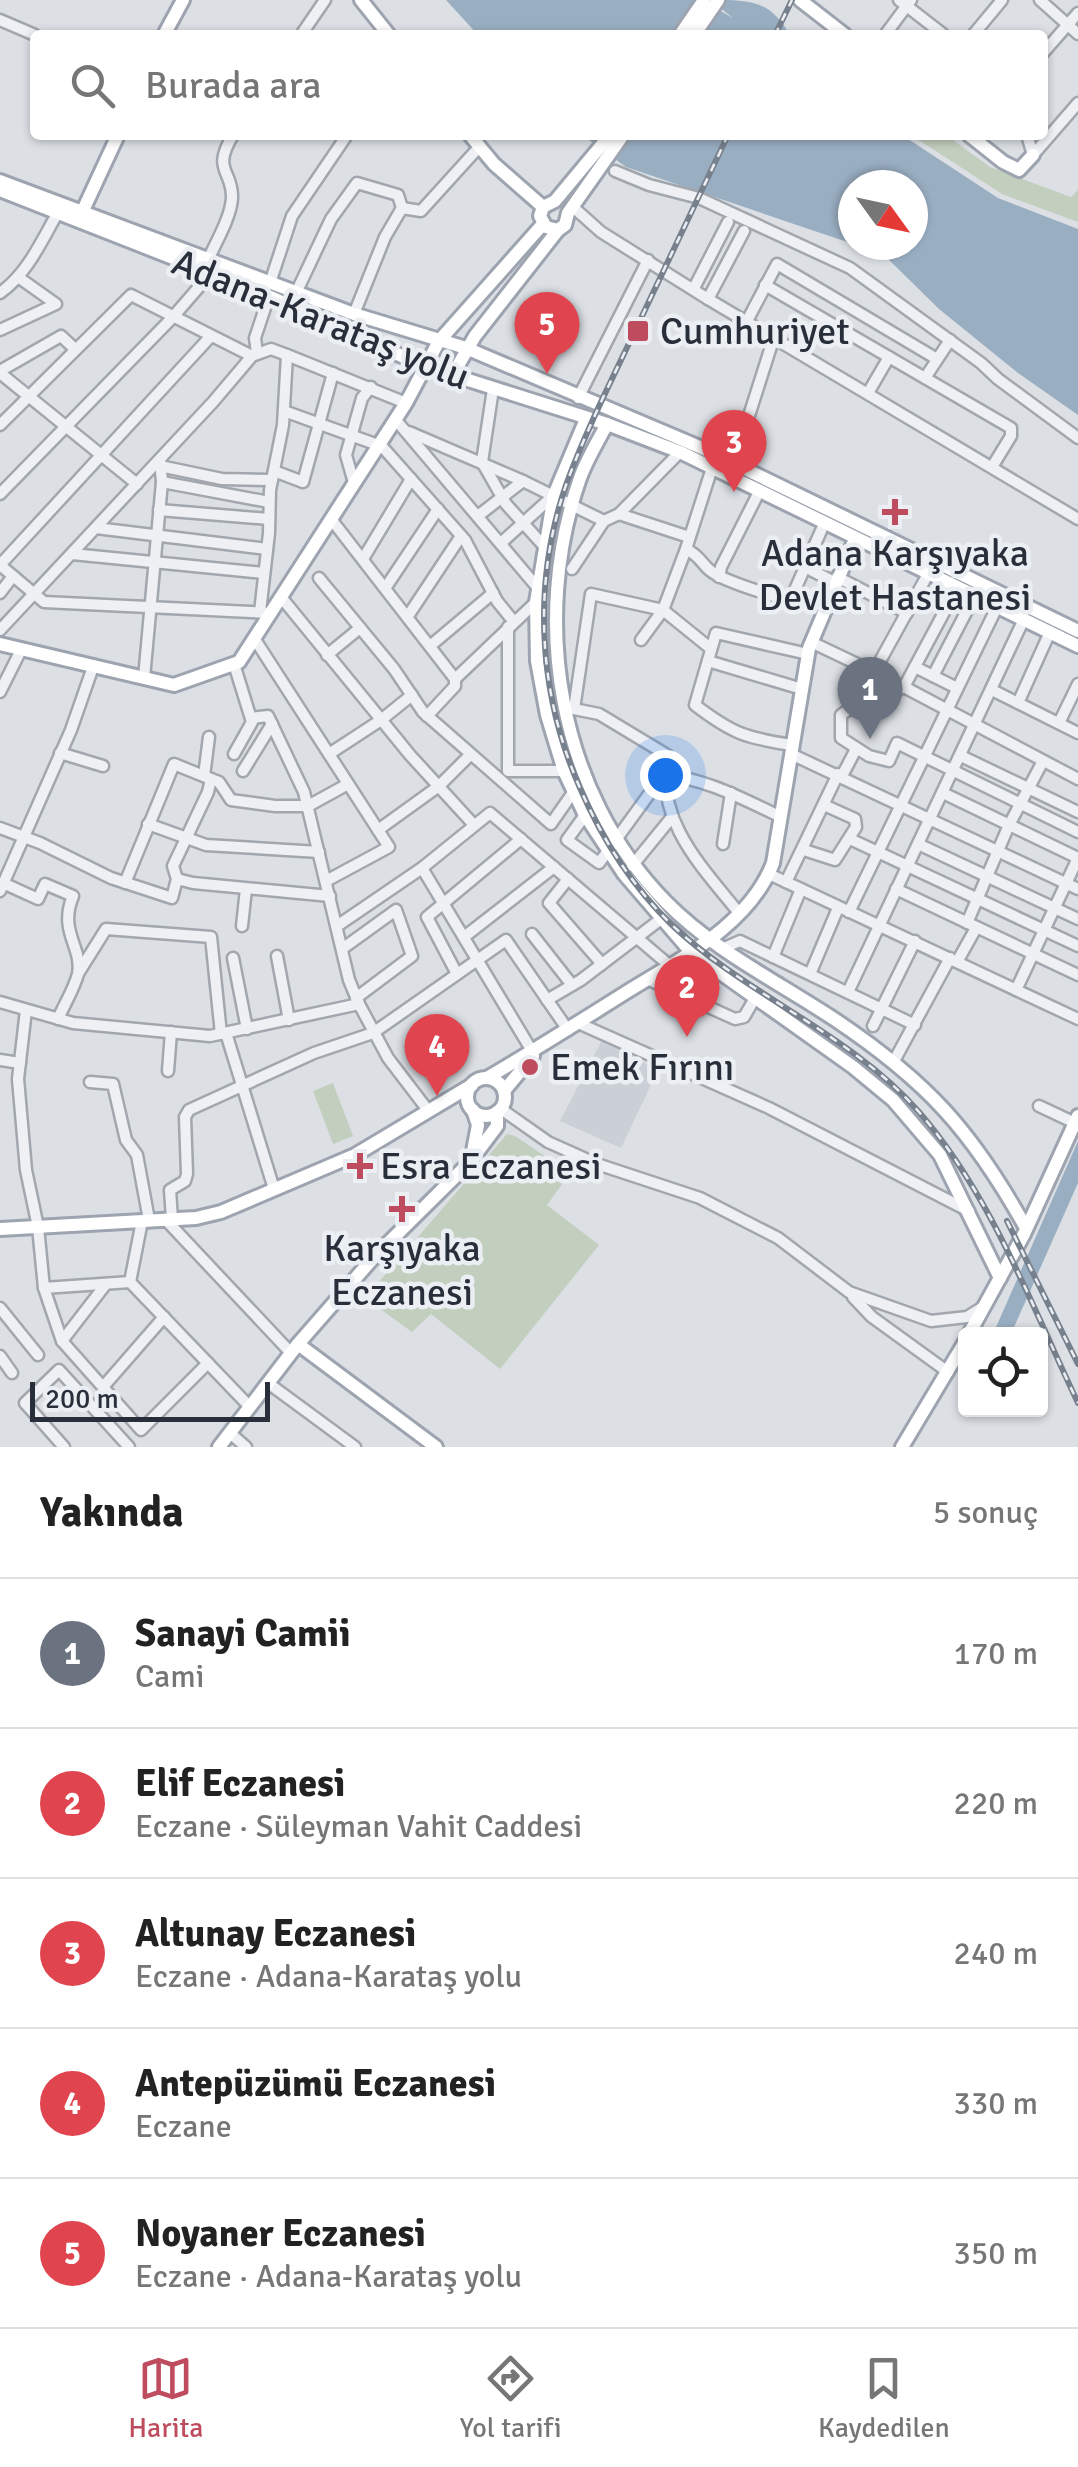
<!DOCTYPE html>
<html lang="tr">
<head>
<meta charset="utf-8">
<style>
  :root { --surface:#fff; --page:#f2f2f2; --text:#222; --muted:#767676; --line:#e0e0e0; --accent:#bf4c5e }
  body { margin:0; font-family:Signika,sans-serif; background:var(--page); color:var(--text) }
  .controls { position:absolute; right:30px; bottom:30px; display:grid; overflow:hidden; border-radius:10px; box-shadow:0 2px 8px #0004 }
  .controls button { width:90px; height:90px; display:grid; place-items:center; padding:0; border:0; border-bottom:2px solid var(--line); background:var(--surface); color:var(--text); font:50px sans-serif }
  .compass { position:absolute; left:838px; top:170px; width:90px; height:90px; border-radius:50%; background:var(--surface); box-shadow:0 2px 8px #0004; rotate:123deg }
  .scale { position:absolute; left:30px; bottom:25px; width:240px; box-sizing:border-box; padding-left:10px; border:5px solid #282e3a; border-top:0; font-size:28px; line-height:35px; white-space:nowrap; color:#282e3a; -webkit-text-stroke:8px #ebeef3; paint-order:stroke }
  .you { position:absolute; left:665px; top:775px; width:35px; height:35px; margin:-25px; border:8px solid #fff; border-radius:50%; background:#1a73e8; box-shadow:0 0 0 15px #1a73e833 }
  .badge { display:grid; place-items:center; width:65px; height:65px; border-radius:50%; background:var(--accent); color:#fff; font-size:32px; font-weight:700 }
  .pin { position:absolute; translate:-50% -82px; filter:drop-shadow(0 2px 5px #0008) }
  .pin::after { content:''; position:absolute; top:52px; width:35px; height:30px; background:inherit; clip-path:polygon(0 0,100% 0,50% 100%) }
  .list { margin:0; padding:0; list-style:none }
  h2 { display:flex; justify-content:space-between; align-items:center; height:130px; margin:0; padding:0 40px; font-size:42px }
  h2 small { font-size:32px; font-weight:400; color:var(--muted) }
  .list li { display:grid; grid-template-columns:65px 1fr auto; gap:30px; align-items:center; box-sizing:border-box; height:150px; padding:0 40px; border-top:2px solid var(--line) }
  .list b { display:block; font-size:38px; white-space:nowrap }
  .list p { margin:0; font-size:32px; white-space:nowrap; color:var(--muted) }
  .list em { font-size:32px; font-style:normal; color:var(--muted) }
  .icon { flex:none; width:55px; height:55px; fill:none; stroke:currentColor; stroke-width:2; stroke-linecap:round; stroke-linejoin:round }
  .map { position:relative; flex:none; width:1078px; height:1447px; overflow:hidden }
  .search { position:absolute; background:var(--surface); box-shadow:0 2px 8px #0004; left:30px; right:30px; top:30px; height:110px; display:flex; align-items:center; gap:25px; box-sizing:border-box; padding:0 35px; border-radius:10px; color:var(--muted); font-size:38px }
  .sheet { height:880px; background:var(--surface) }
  nav { display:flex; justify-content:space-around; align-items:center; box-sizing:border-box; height:140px; border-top:2px solid var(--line); background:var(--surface); font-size:28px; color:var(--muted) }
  nav a { display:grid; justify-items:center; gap:5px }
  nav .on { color:var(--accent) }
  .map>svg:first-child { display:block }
  .built { fill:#cbcfd6 }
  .green { fill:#c2cebe }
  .water { fill:#9aaec2 }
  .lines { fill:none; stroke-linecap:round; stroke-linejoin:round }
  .minor-casing { stroke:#a2a7ae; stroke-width:15 }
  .major-casing { stroke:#9da4af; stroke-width:18 }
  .minor { stroke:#eef0f4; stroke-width:10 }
  .major { stroke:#fff; stroke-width:12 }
  .rail-casing { stroke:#77808d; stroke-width:6 }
  .rail { stroke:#ebeef3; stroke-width:2.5; stroke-dasharray:8; stroke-linecap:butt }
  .poi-dot { fill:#bf4c5e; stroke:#ebeef3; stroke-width:4 }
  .labels { text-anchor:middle; stroke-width:9; stroke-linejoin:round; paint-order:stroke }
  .street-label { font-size:38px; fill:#282e3a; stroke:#ebeef3 }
  .poi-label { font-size:38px; fill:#282e3a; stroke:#ebeef3; text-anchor:start }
</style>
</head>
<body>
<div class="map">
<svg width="1078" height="1447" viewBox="0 0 1078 1447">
  <rect width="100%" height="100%" fill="#dce0e5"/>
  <!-- built -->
  <path class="built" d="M602,1040L658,1070L621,1148L560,1121Z"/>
  <!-- green -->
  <g class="green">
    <path d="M911,135H946L990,167L1071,197L1078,190V222L1002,194Z"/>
    <path d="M333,1083L353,1136L333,1144L313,1091Z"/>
    <path d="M507,1134L515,1136L570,1173L547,1205L599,1245L500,1369L431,1314L412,1332L365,1298Z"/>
  </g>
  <!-- water -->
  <g class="water">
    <path d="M446,0H701L733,18L710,0C751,0 770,0 790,35H478Z"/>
    <path d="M582,135H902L998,198L1078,229V415L1018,373L939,309L885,256L855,245H913V185H853V244L626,167Z"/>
    <path d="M1078,1141V1183L1011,1334H993Z"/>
  </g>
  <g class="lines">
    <!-- minor casing -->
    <g class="minor-casing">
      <g id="minor">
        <path d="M899,0L944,35"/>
        <path d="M1040,0L1078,34"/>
        <path d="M0,20L35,35"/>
        <path d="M301,35L325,0"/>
        <path d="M885,35L911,0"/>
        <path d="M973,35L1002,0"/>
        <path d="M1043,53L1078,13"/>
        <path d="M1027,135L1033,155"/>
        <path d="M1033,155L1078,103"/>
        <path d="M615,171L649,185L699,198L850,268L981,363L998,379L1078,438"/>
        <path d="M573,207L601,232L708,299L1078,519"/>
        <path d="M208,260C216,242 231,217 232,198C233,170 211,171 233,135"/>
        <path d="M270,283L292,216L347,135"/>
        <path d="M765,285L1011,428V436L992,467"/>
        <path d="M694,288L728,222"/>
        <path d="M0,293C27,274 41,242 57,214"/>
        <path d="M296,293L331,219L357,183L398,195L402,208"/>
        <path d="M708,299L744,231"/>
        <path d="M354,314L385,237L402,208L421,211L480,146"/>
        <path d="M747,321L777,264L937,359"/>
        <path d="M0,330L56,304L18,277"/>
        <path d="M211,336L0,565L44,602L270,613"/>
        <path d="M257,353L255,338L269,296"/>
        <path d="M0,371L61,336L75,349"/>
        <path d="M0,373L137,484"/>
        <path d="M925,378L950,340"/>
        <path d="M493,389L482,462L506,504L543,545"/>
        <path d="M868,393L889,357"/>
        <path d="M578,398L648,260"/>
        <path d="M284,411L378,445"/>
        <path d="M395,419L537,587"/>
        <path d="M0,425L131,295L252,356"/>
        <path d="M409,432L523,481L604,521"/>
        <path d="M379,443L465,540L497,601L514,622"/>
        <path d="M734,463L774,337"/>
        <path d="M160,466L222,479L272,480"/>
        <path d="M712,468L686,549C704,558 702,568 717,575C740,587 766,593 790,601L824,524"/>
        <path d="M274,471L303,482L333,373"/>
        <path d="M162,482L269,502"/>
        <path d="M354,483L346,455L362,398L371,387"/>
        <path d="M0,494L173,317L211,273"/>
        <path d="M159,510L269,519"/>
        <path d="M619,514L689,537"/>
        <path d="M479,515L523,481"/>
        <path d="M331,519L455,679L536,602"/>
        <path d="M96,528L267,549"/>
        <path d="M502,542L553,496"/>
        <path d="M72,554L264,573"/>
        <path d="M363,559L411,479"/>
        <path d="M805,567L834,582"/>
        <path d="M572,569L604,521L619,514L680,452"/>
        <path d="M719,577L721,567L759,492"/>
        <path d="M837,577L907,613"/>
        <path d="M319,578L394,669L423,712L551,824L574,791"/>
        <path d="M386,587L438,509"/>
        <path d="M0,593L13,576"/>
        <path d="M281,597L410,755L474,825"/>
        <path d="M260,612L269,533L270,490L283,425L287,355"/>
        <path d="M408,616L461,536"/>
        <path d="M508,627V771H564"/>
        <path d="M0,630L213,402L252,356L271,349L287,355L406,403"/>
        <path d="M254,638L389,847L326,881"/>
        <path d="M641,640L663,610L686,549"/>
        <path d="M811,642L874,672L878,699L904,687L1078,779"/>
        <path d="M430,646L493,593"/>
        <path d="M710,648L663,610L591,594L574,709L599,714L667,755C655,820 701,866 739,913"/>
        <path d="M327,655L360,628"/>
        <path d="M708,661L802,689"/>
        <path d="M234,664L252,722L234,754"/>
        <path d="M915,667L957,688"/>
        <path d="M874,672L928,574"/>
        <path d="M933,676L974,597"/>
        <path d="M144,678L162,482L160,459"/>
        <path d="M904,687L957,588"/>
        <path d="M992,690L1078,733"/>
        <path d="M0,692L21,650"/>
        <path d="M878,699L873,707L849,709L841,715V738L869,756L889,761L897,743L1078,832"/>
        <path d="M1018,703L1050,632"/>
        <path d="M427,716L455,686V679"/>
        <path d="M251,718L268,716L304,792L349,980L359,1004L388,1058L427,1109"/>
        <path d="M1059,723L1078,684"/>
        <path d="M792,745C746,738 733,734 695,705L716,633L808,654"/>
        <path d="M60,753L103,766"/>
        <path d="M329,754L381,720L412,695"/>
        <path d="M791,754L1078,889"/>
        <path d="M961,756L1078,812"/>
        <path d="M243,771L272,724"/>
        <path d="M204,776L209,737"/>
        <path d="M842,776L856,749"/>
        <path d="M943,793L1078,858"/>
        <path d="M585,815L567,840L599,863L663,775C705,778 743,799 781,817"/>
        <path d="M148,824L206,845L319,852"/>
        <path d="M0,828L40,843L111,878L172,898L177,879L193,883L330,896"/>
        <path d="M378,830L439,786L470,755"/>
        <path d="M850,839L1078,946"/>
        <path d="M723,844L731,793"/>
        <path d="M918,844L1078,919"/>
        <path d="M804,850L835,860L856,827L855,819L824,805"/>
        <path d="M632,866L672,817"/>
        <path d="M769,874L1078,1019"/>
        <path d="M177,879L173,866L208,792L211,779L219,782L231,800L275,806H308L348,784"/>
        <path d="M568,879L549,903L602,964"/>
        <path d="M786,882L838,774"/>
        <path d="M3,883L38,899L45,884L73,896C58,932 83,947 78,974C74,989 64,1005 58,1019"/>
        <path d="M125,883L174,764L211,779"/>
        <path d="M896,889L1078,975"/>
        <path d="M0,891L71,730L93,667"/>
        <path d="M849,912L997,607"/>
        <path d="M967,923L1009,825L1043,761"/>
        <path d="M242,926L246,889"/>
        <path d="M337,926L422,868"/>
        <path d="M532,934L572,985"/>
        <path d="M464,937L554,867"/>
        <path d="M724,948L740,941L915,1025"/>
        <path d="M342,949L396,910L412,956L356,998"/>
        <path d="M277,956L289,1020"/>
        <path d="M773,957L801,889"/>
        <path d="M233,958L247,1029"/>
        <path d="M957,962L976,928"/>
        <path d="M79,972L106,929L211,937L221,1034"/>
        <path d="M457,974L427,917L521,839"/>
        <path d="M810,974L838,908"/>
        <path d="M647,979L735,1019L744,1017L755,998"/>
        <path d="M1016,990L1078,858"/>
        <path d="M848,992L1023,621"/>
        <path d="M547,1000L581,980L661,919"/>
        <path d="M0,1002L73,1023L210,1036L359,1004"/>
        <path d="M26,1010L18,1079L26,1170L38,1227L44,1288L62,1341L141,1430L208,1363"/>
        <path d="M578,1023L769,1108L969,1211"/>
        <path d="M873,1026L915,941"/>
        <path d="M226,1033L274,1189"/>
        <path d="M532,1051L422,868L490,813L669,965"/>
        <path d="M0,1060L20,1063"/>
        <path d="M894,1061L950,958"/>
        <path d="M168,1071L171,1032"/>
        <path d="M90,1082L113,1084L126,1140L137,1155L149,1220"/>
        <path d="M1039,1106L1075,1123"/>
        <path d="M501,1109L548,1142L597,1164L700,1198L778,1238L849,1292L931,1321L967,1317L983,1307"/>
        <path d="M165,1219L291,1353"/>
        <path d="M172,1219L170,1190L185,1181L187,1174L185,1117L189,1110L314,1053L373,1033L506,940L568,1030"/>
        <path d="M142,1221L130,1282L250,1407"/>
        <path d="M44,1288L130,1282"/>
        <path d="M853,1297L872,1317L948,1372"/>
        <path d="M0,1308L38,1355"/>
        <path d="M62,1341L106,1284"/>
        <path d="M0,1356L12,1373"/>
        <path d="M268,1383L355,1447"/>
        <path d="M103,1387L164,1317"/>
        <path d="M230,1433L246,1447"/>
        <path d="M64,1447L25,1403L59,1370L129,1447"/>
      </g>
    </g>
    <!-- major casing -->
    <g class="major-casing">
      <g id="major">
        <path d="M361,0L389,35"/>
        <path d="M800,0L845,35"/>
        <path d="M164,35L183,0"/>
        <path d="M680,35L704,0"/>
        <path d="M694,35L718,0"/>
        <path d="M470,135L494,164L543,207"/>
        <path d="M969,135L1003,162L1019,170L1033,155"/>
        <path d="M0,181L354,314L466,348L702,448L1078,631"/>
        <path d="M0,190L257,291L424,366L607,424L680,452L1078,646"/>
        <path d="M543,207L540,216L546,227L558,230L565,225L568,213L623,135"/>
        <path d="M543,207L555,201L610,135"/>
        <path d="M79,219L118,135"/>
        <path d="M452,376L475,336L558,230"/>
        <path d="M586,419L554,495L536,602L537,661L547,715L564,771L585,815L624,874L691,952L853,1067L893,1100L940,1155L1000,1278"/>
        <path d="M607,424C598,441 587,459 580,478C530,621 558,792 666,902C713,950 778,982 834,1019C927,1081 972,1131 1026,1228"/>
        <path d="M0,644L174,685L239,662L406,403L439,341L543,224"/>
        <path d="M487,1078C533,1051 579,1022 625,993C679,959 749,926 773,863L809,648L855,539"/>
        <circle cx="486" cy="1097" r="19"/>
        <path d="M504,1091L533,1056"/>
        <path d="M473,1151L478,1125L473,1110"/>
        <path d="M0,1229L196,1218L221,1212L355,1155L472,1085"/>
        <path d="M969,1334L1024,1234L1078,1116"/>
        <path d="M298,1344L436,1447"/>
        <path d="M219,1447L298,1344L374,1257L469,1163L497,1126V1112"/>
        <path d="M902,1447L966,1340"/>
      </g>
    </g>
    <!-- minor -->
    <use href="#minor" class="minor"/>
    <!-- major -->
    <use href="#major" class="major"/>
    <!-- rail casing -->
    <g class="rail-casing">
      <g id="rail">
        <path d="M775,35L792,0"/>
        <path d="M728,135C697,201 665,267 634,333C610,383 585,433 566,485C532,584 538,693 580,788C602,839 632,886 672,925C747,996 850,1033 919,1112C991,1195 1031,1304 1078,1403"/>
        <path d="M1007,1221L1078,1364"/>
      </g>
    </g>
    <!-- rail -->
    <use href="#rail" class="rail"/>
  </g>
  <!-- markers -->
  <g class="poi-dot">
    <rect x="626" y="319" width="24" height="24" rx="5"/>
    <path d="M890 497h10v10h10v10h-10v10h-10v-10h-10v-10h10z"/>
    <circle cx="530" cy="1067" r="10"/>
    <path d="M355 1151h10v10h10v10h-10v10h-10v-10h-10v-10h10z"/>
    <path d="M397 1194h10v10h10v10h-10v10h-10v-10h-10v-10h10z"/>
  </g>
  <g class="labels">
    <!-- street labels -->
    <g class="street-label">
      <text transform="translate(321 319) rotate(22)" y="13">Adana-Karataş yolu</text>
    </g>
    <!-- poi labels -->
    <g class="poi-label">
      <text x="660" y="344">Cumhuriyet</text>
      <text x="895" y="566" text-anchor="middle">Adana Karşıyaka<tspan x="895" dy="44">Devlet Hastanesi</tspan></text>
      <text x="550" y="1080">Emek Fırını</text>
      <text x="380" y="1179">Esra Eczanesi</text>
      <text x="402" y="1261" text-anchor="middle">Karşıyaka<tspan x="402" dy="44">Eczanesi</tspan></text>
    </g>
  </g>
</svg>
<div class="controls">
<button><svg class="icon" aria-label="locate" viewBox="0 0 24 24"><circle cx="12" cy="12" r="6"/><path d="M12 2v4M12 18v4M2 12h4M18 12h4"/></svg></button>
</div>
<svg class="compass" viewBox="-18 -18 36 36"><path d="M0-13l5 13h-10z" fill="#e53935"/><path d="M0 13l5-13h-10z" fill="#767676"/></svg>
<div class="scale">200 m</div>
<div class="you"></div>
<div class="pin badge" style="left:870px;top:739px;background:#6b7280">1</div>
<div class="pin badge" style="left:687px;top:1037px;background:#e0444e">2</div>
<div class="pin badge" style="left:734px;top:492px;background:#e0444e">3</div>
<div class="pin badge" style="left:437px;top:1096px;background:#e0444e">4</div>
<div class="pin badge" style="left:547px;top:374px;background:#e0444e">5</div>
<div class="search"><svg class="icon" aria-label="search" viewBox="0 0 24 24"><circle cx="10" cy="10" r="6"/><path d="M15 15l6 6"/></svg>Burada ara</div>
</div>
<section class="sheet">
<h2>Yakında<small>5 sonuç</small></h2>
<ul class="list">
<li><span class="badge" style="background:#6b7280">1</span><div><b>Sanayi Camii</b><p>Cami</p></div><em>170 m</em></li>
<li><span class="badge" style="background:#e0444e">2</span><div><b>Elif Eczanesi</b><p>Eczane · Süleyman Vahit Caddesi</p></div><em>220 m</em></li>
<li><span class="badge" style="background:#e0444e">3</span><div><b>Altunay Eczanesi</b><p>Eczane · Adana-Karataş yolu</p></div><em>240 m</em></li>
<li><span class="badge" style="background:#e0444e">4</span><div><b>Antepüzümü Eczanesi</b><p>Eczane</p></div><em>330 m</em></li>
<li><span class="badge" style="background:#e0444e">5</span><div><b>Noyaner Eczanesi</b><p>Eczane · Adana-Karataş yolu</p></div><em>350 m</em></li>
</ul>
</section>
<nav>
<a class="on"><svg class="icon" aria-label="map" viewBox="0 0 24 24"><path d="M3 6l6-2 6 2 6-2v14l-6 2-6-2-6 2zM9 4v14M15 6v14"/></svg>Harita</a>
<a><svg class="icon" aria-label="directions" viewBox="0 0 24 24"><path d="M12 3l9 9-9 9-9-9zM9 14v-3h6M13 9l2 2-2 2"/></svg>Yol tarifi</a>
<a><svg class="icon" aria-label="saved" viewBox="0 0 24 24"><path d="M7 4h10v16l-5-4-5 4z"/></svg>Kaydedilen</a>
</nav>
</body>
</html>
